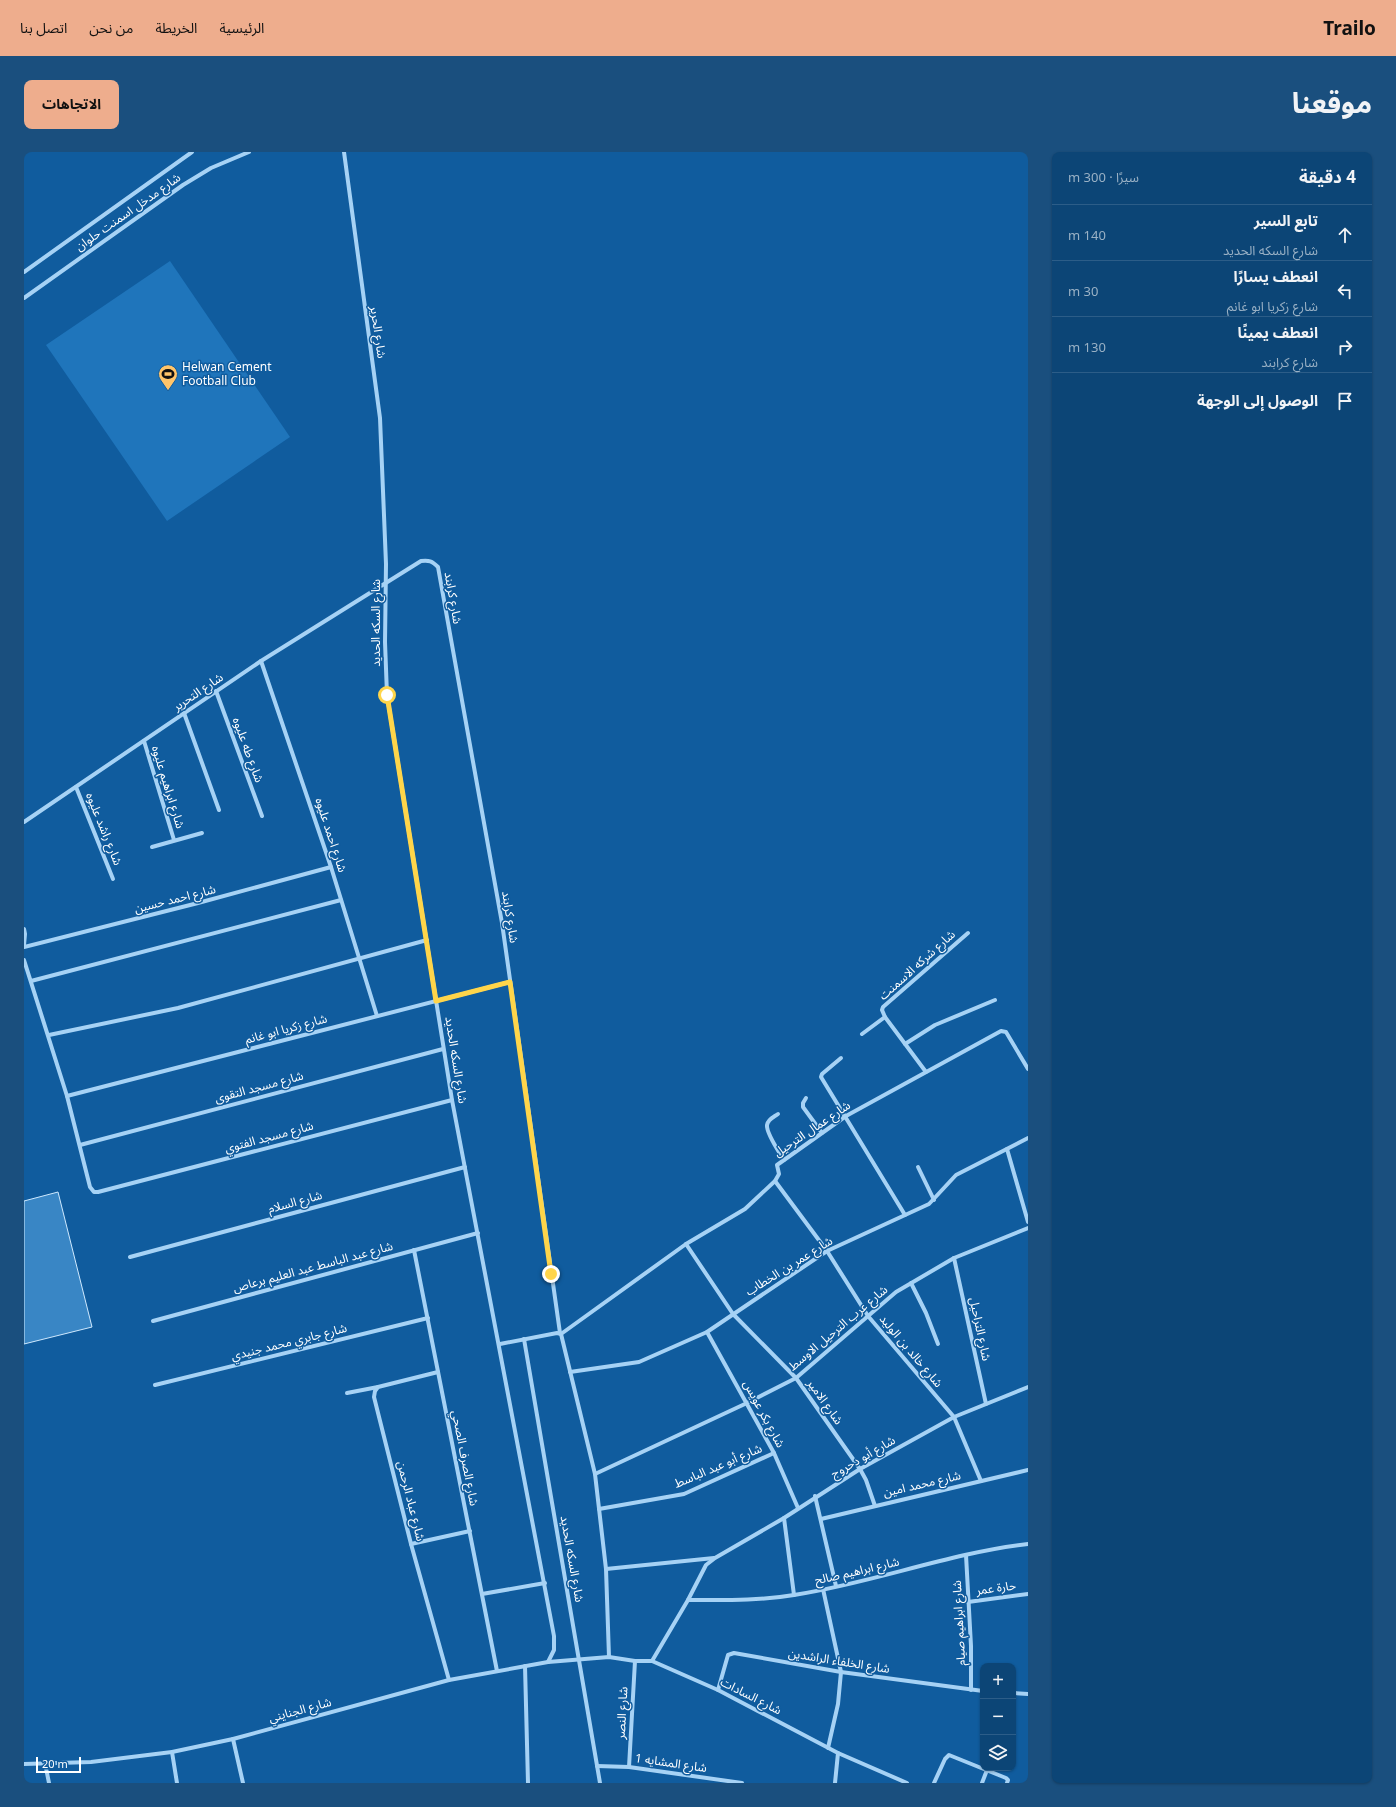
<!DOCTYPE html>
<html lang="ar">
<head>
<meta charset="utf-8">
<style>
  :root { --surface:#0c4576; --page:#1a4f7e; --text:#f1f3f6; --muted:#9ab1c5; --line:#2c5d88; --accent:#eead8d }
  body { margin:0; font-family:"Noto Sans","Noto Sans Arabic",sans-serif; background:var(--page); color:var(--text); direction:rtl }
  .controls { position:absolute; right:12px; bottom:12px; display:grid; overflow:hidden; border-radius:8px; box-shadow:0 1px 3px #0004 }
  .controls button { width:36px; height:36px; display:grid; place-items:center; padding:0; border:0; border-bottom:1px solid var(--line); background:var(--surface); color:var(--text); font:20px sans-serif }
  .scale { position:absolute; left:12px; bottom:10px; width:45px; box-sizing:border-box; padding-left:4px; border:2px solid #fff; border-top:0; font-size:11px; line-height:14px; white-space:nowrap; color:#fff; -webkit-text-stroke:3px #105c9e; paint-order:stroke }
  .stop { position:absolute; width:12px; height:12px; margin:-9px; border:3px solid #ffd54a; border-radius:50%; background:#fff }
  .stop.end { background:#ffd54a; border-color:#fff; box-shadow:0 1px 4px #0008 }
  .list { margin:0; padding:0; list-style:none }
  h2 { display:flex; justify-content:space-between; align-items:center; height:52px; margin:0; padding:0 16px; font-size:17px }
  h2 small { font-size:13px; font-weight:400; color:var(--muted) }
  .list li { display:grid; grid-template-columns:26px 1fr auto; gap:12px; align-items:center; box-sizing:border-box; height:56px; padding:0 16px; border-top:1px solid var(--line) }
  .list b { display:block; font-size:15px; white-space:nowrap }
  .list p { margin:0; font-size:13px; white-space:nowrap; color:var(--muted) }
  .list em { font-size:13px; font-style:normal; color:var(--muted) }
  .icon { flex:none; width:22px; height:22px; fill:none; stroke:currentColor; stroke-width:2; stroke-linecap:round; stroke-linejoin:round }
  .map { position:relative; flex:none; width:1004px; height:1631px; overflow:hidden; direction:ltr; border-radius:8px }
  header { display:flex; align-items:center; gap:24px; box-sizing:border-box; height:56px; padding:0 20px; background:var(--accent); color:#111 }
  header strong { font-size:19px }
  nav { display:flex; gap:22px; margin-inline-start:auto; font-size:14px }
  .intro { display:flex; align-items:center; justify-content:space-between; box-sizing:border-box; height:96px; padding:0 24px }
  h1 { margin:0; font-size:28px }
  .button { padding:10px 18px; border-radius:8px; background:var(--accent); color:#111; font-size:14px; font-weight:700 }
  main { display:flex; gap:24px; padding:0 24px }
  aside { flex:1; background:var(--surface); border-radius:8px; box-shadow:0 1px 3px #0004 }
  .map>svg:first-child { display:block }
  .garden { fill:#1f75bb }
  .building { fill:#3986c5; stroke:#cfe9fe }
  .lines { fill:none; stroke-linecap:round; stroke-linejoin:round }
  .minor { stroke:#a6d2f5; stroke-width:4 }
  .route { stroke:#ffd54a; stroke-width:5 }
  .labels { text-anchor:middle; stroke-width:3; stroke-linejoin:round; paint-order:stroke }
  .street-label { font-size:12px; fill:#fff; stroke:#105c9e }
  .poi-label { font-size:12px; fill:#fff; stroke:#105c9e; text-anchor:start }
</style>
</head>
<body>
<header>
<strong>Trailo</strong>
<nav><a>الرئيسية</a><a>الخريطة</a><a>من نحن</a><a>اتصل بنا</a></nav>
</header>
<div class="intro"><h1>موقعنا</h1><a class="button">الاتجاهات</a></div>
<main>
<aside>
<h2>4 دقيقة<small>سيرًا · 300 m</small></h2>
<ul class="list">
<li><svg class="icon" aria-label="ahead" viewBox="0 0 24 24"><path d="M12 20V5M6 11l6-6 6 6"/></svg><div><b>تابع السير</b><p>شارع السكه الحديد</p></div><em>140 m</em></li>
<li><svg class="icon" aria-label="left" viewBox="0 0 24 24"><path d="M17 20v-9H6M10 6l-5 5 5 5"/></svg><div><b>انعطف يسارًا</b><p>شارع زكريا ابو غانم</p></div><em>30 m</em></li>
<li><svg class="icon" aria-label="right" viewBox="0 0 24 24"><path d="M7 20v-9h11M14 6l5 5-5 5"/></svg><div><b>انعطف يمينًا</b><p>شارع كرابند</p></div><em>130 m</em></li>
<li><svg class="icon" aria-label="arrive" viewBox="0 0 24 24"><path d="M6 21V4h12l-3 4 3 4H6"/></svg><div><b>الوصول إلى الوجهة</b></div></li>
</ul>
</aside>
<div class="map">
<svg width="1004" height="1631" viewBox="0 0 1004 1631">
  <rect width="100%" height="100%" fill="#105c9e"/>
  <!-- garden -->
  <path class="garden" d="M146,109L266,285L143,369L22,193Z"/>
  <!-- building -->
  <path class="building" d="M34,1040L68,1175L0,1192V1049Z"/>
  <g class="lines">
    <!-- minor -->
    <g class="minor">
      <path d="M320,0L356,266L362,412L361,490L363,543L428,948L530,1484V1498L524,1510"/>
      <path d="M0,120L168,0"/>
      <path d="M0,146L159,33L187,16L225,0"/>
      <path d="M237,509L307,715L353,864"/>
      <path d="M192,539L238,664"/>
      <path d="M160,561L195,658"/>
      <path d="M120,589L150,688"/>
      <path d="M52,635L89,727"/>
      <path d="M0,670L237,509L397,409C405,408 408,409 414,415L478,771L536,1181"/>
      <path d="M128,695L178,681"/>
      <path d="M0,777L1,782L0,793"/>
      <path d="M0,795L174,751L307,715"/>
      <path d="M0,808L43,944L66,1035L70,1040H74L428,948"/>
      <path d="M7,829L317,748"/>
      <path d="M838,882L861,865"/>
      <path d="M25,883L154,856L403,788"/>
      <path d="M881,892L911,873L971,848"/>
      <path d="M817,906L798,922L797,925L881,1063"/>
      <path d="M902,920L861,865L858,858L859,855L944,781"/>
      <path d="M43,944L486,830"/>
      <path d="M782,946L779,951V955L798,981"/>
      <path d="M754,962C750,965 744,967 743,973C742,981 755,1000 760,1008"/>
      <path d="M56,993L419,897"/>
      <path d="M983,997L1004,1070"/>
      <path d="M894,1015L910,1048"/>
      <path d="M751,1029L803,1099L844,1164L930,1265L957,1329"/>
      <path d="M662,1092L709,1162L772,1226L836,1317L842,1328L851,1354"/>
      <path d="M390,1098L473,1519"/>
      <path d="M106,1105L441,1015"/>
      <path d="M930,1106L962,1252"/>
      <path d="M887,1131L902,1161L914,1192"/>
      <path d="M129,1169L454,1081"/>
      <path d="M683,1180L750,1301L774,1356"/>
      <path d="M537,1182L662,1092L721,1057L751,1029L755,1022L753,1013L822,964L977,879L982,880L1004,917"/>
      <path d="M500,1187L576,1631"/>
      <path d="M476,1192L533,1181L537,1182L571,1322L582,1417L585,1505"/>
      <path d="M414,1220L354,1235L351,1239L350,1245L387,1392L425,1528"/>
      <path d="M546,1220L615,1210L683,1180L803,1099L905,1052L932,1023L1004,986"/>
      <path d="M131,1233L404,1166"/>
      <path d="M323,1241L354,1235"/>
      <path d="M571,1322L723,1251L772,1226L872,1140L930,1106L1004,1076"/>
      <path d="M791,1344L812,1434"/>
      <path d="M575,1357L660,1342L750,1301"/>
      <path d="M760,1366L770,1443"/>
      <path d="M797,1367L1004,1318"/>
      <path d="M387,1392L446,1379"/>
      <path d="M942,1403L947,1494V1538"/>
      <path d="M582,1417L690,1406"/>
      <path d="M799,1437L817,1520L814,1552L804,1596"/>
      <path d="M458,1442L521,1431"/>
      <path d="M664,1448C699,1448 735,1449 770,1443C849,1431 925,1401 1004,1392"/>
      <path d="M944,1450L1004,1442"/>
      <path d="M628,1509L664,1448L682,1413L691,1406L760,1366L836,1317L930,1265L1004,1235"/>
      <path d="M501,1514L504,1631"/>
      <path d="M694,1538L704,1503L710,1501L817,1520L959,1539"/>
      <path d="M989,1541L1004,1542"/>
      <path d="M209,1587L219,1631"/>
      <path d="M148,1600L153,1631"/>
      <path d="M21,1611L25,1631"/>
      <path d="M0,1612L67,1610L148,1600L209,1587L425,1528L524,1510L585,1505L611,1509H628L694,1538L814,1601L883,1631"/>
      <path d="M573,1614L605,1615L718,1631"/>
      <path d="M605,1615L611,1509"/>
      <path d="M811,1631L814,1601"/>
      <path d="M910,1631L921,1607L925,1603L982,1626L984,1628L983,1631"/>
      <path d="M958,1631L963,1618"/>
    </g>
  </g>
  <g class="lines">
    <!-- route -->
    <path class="route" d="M363,543L412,849L486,830L527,1122"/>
  </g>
  <!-- icons -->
  <defs>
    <g id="stadium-pin" transform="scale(1)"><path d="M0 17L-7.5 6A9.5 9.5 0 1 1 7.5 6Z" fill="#ffc56a" stroke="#105c9e"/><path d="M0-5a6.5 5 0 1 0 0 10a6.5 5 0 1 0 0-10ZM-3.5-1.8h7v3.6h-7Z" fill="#111"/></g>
  </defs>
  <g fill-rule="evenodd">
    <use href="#stadium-pin" x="144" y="222"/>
  </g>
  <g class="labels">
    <!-- street labels -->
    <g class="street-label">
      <text transform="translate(104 60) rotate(-35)" y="4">شارع مدخل اسمنت حلوان</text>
      <text transform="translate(354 180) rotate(82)" y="4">شارع الحرير</text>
      <text transform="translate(429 446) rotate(80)" y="4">شارع كرابند</text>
      <text transform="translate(352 471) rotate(-90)" y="4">شارع السكه الحديد</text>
      <text transform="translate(174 540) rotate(-34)" y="4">شارع التحرير</text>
      <text transform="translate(224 598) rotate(70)" y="4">شارع طه عليوه</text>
      <text transform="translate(144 635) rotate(73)" y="4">شارع ابراهيم عليوه</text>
      <text transform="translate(80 677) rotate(68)" y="4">شارع راشد عليوه</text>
      <text transform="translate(307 683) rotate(72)" y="4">شارع احمد عليوه</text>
      <text transform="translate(151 747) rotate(-14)" y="4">شارع احمد حسين</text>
      <text transform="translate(486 765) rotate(81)" y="4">شارع كرابند</text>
      <text transform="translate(893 813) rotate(-42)" y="4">شارع شركه الاسمنت</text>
      <text transform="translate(262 877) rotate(-15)" y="4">شارع زكريا ابو غانم</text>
      <text transform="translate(432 908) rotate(81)" y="4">شارع السكه الحديد</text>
      <text transform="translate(235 935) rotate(-15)" y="4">شارع مسجد التقوى</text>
      <text transform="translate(788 977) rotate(-34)" y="4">شارع عمال الترحيل</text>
      <text transform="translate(245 985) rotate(-15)" y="4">شارع مسجد الفتوي</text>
      <text transform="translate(271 1050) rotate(-15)" y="4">شارع السلام</text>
      <text transform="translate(765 1114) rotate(-32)" y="4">شارع عمر بن الخطاب</text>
      <text transform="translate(289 1115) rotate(-15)" y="4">شارع عبد الباسط عبد العليم برعاص</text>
      <text transform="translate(814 1176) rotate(-40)" y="4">شارع عرب الترحيل الاوسط</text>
      <text transform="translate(956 1177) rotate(78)" y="4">شارع التراحيل</text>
      <text transform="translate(265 1190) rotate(-14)" y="4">شارع جابري محمد جنيدي</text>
      <text transform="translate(887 1199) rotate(50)" y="4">شارع خالد بن الوليد</text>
      <text transform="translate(801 1250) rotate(55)" y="4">شارع الامير</text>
      <text transform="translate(740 1262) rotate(62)" y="4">شارع بكر عويس</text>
      <text transform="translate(839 1305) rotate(-30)" y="4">شارع أبو دحروج</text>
      <text transform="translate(441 1306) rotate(79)" y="4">شارع الصرف الصحي</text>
      <text transform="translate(694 1314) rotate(-23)" y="4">شارع أبو عبد الباسط</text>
      <text transform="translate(898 1332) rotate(-13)" y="4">شارع محمد امين</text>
      <text transform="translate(387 1349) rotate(76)" y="4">شارع عباد الرحمن</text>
      <text transform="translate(548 1407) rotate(80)" y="4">شارع السكه الحديد</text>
      <text transform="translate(833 1419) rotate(-13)" y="4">شارع ابراهيم صالح</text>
      <text transform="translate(972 1436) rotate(-8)" y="4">حارة عمر</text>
      <text transform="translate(935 1471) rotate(-93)" y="4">شارع ابراهيم صيام</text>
      <text transform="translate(815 1509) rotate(9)" y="4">شارع الخلفاء الراشدين</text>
      <text transform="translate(727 1544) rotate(27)" y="4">شارع السادات</text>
      <text transform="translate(276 1558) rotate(-15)" y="4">شارع الجنايني</text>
      <text transform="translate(598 1561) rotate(-87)" y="4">شارع النصر</text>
      <text transform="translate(647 1611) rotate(8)" y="4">شارع المشايه 1</text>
    </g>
    <!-- poi labels -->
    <g class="poi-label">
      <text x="158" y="219">Helwan Cement<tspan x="158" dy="14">Football Club</tspan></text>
    </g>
  </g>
</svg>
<div class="controls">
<button>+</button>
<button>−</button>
<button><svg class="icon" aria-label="layers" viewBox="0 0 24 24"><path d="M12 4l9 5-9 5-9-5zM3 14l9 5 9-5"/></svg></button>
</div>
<div class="scale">20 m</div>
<div class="stop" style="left:363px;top:543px"></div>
<div class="stop end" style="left:527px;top:1122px"></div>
</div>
</main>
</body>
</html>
